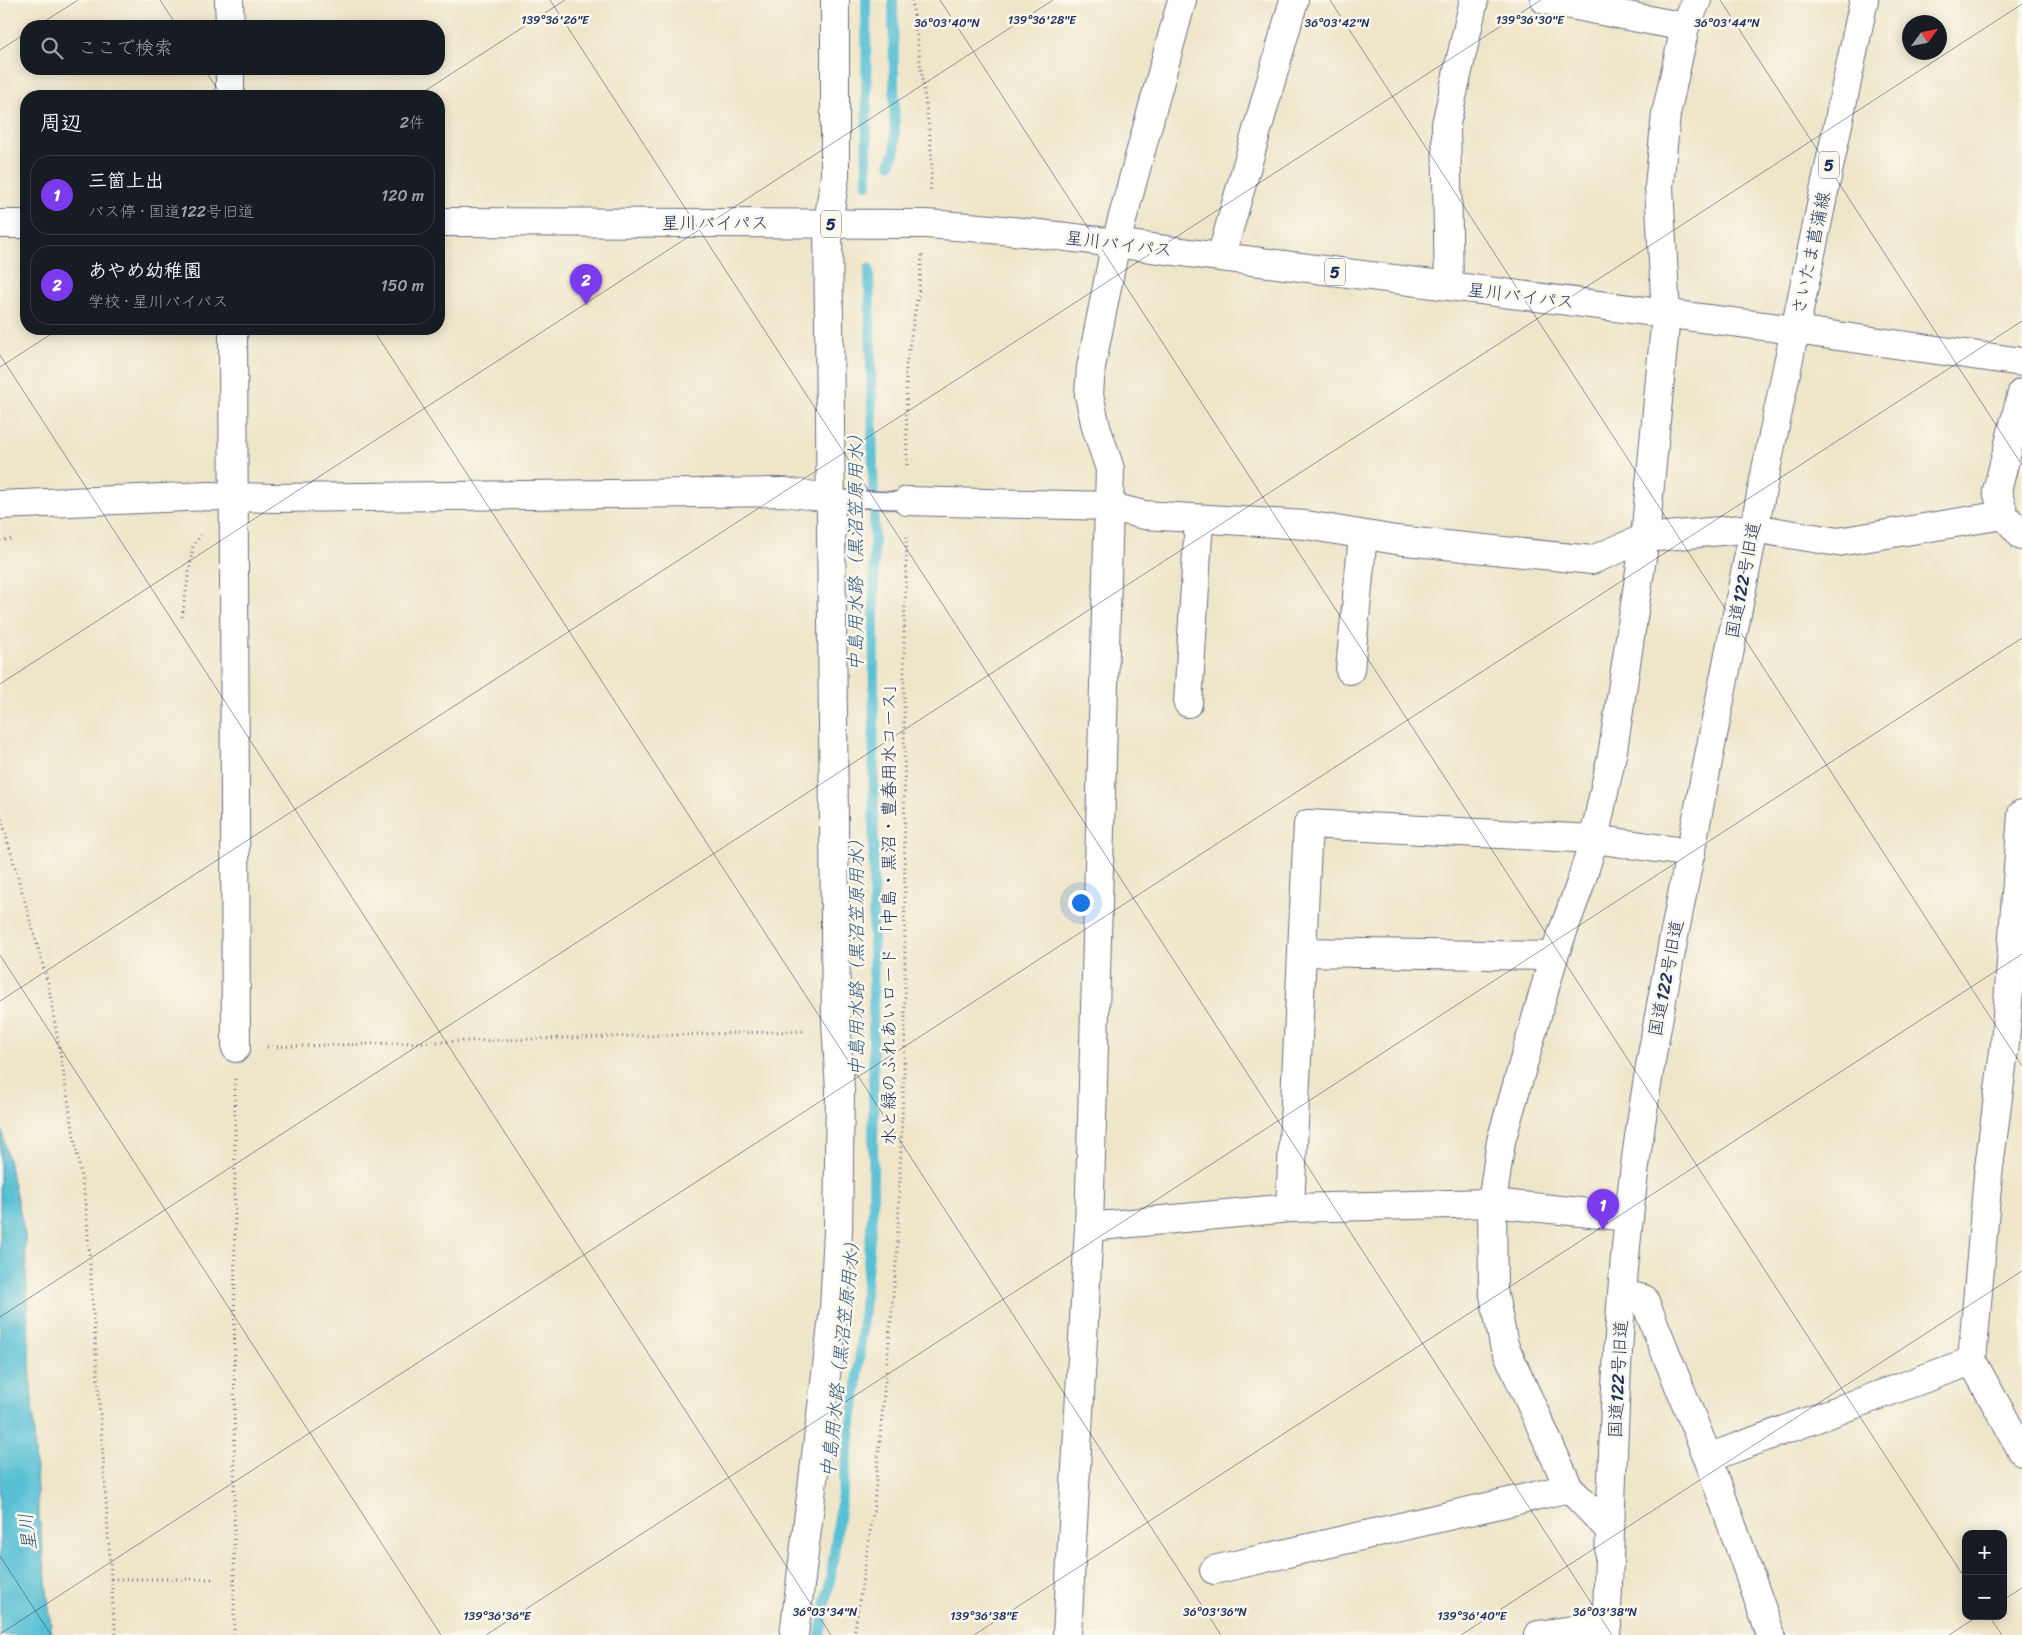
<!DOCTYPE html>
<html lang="ja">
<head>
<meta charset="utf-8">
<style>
  :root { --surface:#171b24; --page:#20242c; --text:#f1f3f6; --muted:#9ea1a6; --line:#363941; --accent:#7c3aed }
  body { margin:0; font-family:Sriracha,"Klee One",sans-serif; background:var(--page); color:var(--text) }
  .controls { position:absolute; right:15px; bottom:15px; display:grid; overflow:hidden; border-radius:10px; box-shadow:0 2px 12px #0003 }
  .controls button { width:45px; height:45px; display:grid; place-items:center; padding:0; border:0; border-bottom:1px solid var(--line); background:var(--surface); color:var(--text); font:25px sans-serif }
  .compass { position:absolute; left:1902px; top:15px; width:45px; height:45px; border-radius:50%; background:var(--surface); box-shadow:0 2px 12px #0003; rotate:57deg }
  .you { position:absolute; left:1080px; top:902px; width:18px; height:18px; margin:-12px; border:4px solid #fff; border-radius:50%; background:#1a73e8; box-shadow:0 0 0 8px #1a73e833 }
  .badge { display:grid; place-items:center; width:32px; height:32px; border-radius:50%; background:var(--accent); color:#fff; font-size:16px; font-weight:700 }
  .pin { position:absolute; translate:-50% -41px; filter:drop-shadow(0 1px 2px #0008) }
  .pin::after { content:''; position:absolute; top:26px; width:18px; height:15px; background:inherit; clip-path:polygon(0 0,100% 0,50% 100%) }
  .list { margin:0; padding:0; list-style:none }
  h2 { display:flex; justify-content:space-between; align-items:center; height:65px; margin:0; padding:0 20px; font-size:21px }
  h2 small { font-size:16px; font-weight:400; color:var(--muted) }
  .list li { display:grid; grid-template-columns:32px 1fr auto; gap:15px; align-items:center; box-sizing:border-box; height:80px; margin:0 10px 10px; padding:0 10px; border:1px solid var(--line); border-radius:20px }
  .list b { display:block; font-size:19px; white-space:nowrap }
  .list p { margin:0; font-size:16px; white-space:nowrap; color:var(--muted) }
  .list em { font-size:16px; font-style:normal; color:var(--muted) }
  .icon { flex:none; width:28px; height:28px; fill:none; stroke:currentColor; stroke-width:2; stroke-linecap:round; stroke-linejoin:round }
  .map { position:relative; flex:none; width:2022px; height:1635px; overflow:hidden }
  .search { position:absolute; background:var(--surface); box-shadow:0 2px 12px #0003; left:20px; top:20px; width:425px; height:55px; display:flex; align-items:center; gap:12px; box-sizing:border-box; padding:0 18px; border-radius:20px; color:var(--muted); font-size:19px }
  .panel { position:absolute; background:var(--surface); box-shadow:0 2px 12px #0003; left:20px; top:90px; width:425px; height:245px; border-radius:20px }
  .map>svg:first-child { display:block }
  .water { fill:#58c0d4; stroke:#3a7899 }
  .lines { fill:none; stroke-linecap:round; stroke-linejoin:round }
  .stream { stroke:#58c0d4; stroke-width:10 }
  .service-casing { stroke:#656f83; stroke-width:19 }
  .minor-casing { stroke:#656f83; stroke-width:30 }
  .tertiary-casing { stroke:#656f83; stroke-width:30 }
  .primary-casing { stroke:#656f83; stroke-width:30 }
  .path { stroke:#656f83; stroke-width:3; stroke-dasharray:1 4; stroke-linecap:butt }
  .service { stroke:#fff; stroke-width:16 }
  .minor { stroke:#fff; stroke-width:28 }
  .tertiary { stroke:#fff; stroke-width:28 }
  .primary { stroke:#fff; stroke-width:28 }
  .ticks { fill:none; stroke:#1b2f5e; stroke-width:1; stroke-opacity:0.45 }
  .labels { text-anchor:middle; stroke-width:5; stroke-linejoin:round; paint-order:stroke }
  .shield { fill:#fbf7ec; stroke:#5e6b89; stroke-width:1 }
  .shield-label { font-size:16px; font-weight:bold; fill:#1b2f5e }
  .street-label { font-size:18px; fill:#1b2f5e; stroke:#fbf7ec }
  .water-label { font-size:19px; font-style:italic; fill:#2d5a81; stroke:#fbf7ec }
  .ticks-label { font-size:12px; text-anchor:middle; fill:#1b2f5e; stroke:#fbf7ec; stroke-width:5; stroke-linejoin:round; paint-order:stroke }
</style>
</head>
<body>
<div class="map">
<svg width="2022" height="1635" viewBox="0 0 2022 1635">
  <rect width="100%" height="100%" fill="#fbf7ec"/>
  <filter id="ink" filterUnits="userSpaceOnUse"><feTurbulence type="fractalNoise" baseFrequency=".02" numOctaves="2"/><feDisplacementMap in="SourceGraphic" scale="10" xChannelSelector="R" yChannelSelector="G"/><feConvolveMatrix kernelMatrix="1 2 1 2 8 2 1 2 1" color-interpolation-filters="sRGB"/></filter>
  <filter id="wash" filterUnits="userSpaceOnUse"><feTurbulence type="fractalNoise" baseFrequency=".0096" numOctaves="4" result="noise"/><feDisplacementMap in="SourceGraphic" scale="20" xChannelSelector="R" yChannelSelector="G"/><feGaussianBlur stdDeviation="1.12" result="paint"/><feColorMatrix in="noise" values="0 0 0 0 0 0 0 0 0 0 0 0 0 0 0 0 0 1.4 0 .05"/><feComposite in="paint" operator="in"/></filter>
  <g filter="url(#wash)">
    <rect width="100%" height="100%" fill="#efe5c8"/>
    <!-- water -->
    <path class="water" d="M0,1123L25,1235L28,1326L38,1507L52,1635H0Z"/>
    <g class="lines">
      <!-- stream -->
      <g class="stream">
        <path d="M866,0L867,185"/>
        <path d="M890,164L895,151L893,0"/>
        <path d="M820,1635L831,1575L857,1386L873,1206L874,516L869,268"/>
      </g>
    </g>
  </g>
  <g filter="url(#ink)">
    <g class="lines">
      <!-- service casing -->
      <g class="service-casing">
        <path id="service" d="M830,498L907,501"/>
      </g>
      <!-- minor casing -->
      <g class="minor-casing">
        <g id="minor">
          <path d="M1545,0L1685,27"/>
          <path d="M1221,257L1294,0"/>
          <path d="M1449,286L1446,124L1474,0"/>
          <path d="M2022,393L1997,491L2004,515L2022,536"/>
          <path d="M907,501L1108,506L1144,515L1306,525L1396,540L1592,560L1645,538L1753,528L1838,542L2004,515"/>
          <path d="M0,505L209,496L273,498L784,492L830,498"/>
          <path d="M1350,670L1363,535"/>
          <path d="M1188,703L1199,519"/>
          <path d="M2022,814L2005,1043L1988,1175L1972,1361L2022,1451"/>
          <path d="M1302,952L1554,956"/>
          <path d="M1290,1208L1308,824L1594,839L1691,853"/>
          <path d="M1089,1227L1290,1208L1492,1203L1629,1217"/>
          <path d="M1623,1294L1644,1299L1708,1458L1771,1635"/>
          <path d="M1708,1458L1972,1361"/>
          <path d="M1609,1529L1569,1488L1504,1345L1493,1290L1492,1203L1501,1141L1554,956L1580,885L1594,839L1613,750L1645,538L1666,315L1659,187L1666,114L1685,27L1697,0"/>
          <path d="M1214,1570L1569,1488"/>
          <path d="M794,1635L834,1309L838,1230L840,1091L836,1022L828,224L835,176V0"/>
          <path d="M1067,1635L1089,1227L1110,469L1096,427L1089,395L1091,367L1116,242L1182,0"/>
          <path d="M1538,1635L1607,1625"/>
        </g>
      </g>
      <!-- tertiary casing -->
      <g class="tertiary-casing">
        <g id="tertiary">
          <path d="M229,0L230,26"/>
          <path d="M230,69V96"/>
          <path d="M233,329L236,1048"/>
          <path d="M1606,1635C1612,1496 1614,1356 1629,1217C1642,1092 1668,968 1692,844C1725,672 1759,501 1795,330L2022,362"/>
        </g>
      </g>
      <!-- primary casing -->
      <g class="primary-casing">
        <g id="primary">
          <path d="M439,222L925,224C1033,230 1138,247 1245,260C1428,284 1611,308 1795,330L1864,0"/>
          <path d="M0,224H26"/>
        </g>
      </g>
      <!-- path -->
      <g class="path">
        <path d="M912,0L930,137L932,167L930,192"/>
        <path d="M907,470L906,366L919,289L922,255"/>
        <path d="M0,541L12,539"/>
        <path d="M182,617L193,546L201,535"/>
        <path d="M0,814L48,983L86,1205L114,1620L116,1635"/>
        <path d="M267,1047L803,1031"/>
        <path d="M111,1579H214"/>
        <path d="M234,1635L235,1078"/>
        <path d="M854,1635L873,1514L897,1253L905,1042L904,637L907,533"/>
      </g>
      <!-- service -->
      <use href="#service" class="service"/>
      <!-- minor -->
      <use href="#minor" class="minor"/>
      <!-- tertiary -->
      <use href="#tertiary" class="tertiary"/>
      <!-- primary -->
      <use href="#primary" class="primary"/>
    </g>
  </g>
  <!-- ticks -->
  <path class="ticks" d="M160,0L177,26M550,0L1612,1635M940,0L1966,1580M1330,0L2022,1066M1720,0L2022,465M37,26L78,0M0,50L26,33M204,69L222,96M417,96L565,0M373,329L1221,1635M0,355L831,1635M0,367L59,329M0,684L1053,0M0,955L441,1635M0,1001L1541,0M0,1317L2022,4M0,1556L51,1635M2003,1600L2022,1588M1989,1616L2002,1635M0,1634L2022,321M486,1635L2022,638M974,1635L2022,954M1461,1635L2022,1271M1949,1635L1978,1616"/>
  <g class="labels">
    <!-- shield labels -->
    <g class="shield">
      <rect x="1819" y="151.5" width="20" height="27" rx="4"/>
      <rect x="821" y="210.5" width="20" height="27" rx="4"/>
      <rect x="1325" y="258.5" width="20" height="27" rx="4"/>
    </g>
    <g class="shield-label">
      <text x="1829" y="171">5</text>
      <text x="831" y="230">5</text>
      <text x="1335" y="278">5</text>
    </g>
    <!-- street labels -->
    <g class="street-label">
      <text x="715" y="229">星川バイパス</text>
      <text transform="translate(1119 244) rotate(7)" y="6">星川バイパス</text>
      <text transform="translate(1811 253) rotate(-78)" y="6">さいたま菖蒲線</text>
      <text transform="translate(1521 296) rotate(7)" y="6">星川バイパス</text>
      <text transform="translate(1743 580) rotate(-79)" y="6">国道122号旧道</text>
      <text transform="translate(889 910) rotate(-90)" y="6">水と緑のふれあいロード 「中島・黒沼・豊春用水コース」</text>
      <text transform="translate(1666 978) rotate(-79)" y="6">国道122号旧道</text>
      <text transform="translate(1618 1379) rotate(-87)" y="6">国道122号旧道</text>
    </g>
    <!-- water labels -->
    <g class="water-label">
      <text transform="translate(855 548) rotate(-90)" y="7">中島用水路（黒沼笠原用水）</text>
      <text transform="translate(856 953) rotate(-90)" y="7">中島用水路（黒沼笠原用水）</text>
      <text transform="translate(840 1355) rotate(-84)" y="7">中島用水路（黒沼笠原用水）</text>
      <text transform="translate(27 1532) rotate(-97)" y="7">星川</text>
    </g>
  </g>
  <g class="ticks-label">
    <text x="555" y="24">139°36'26"E</text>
    <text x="1042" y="24">139°36'28"E</text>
    <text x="1530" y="24">139°36'30"E</text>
    <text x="1337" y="27">36°03'42"N</text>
    <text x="947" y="27">36°03'40"N</text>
    <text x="1727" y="27">36°03'44"N</text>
    <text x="825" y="1616">36°03'34"N</text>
    <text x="1215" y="1616">36°03'36"N</text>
    <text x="1605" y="1616">36°03'38"N</text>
    <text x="497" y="1620">139°36'36"E</text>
    <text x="984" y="1620">139°36'38"E</text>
    <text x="1472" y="1620">139°36'40"E</text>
  </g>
</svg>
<div class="controls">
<button>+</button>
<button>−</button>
</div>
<svg class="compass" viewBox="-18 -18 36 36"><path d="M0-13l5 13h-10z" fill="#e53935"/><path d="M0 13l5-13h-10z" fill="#9ea1a6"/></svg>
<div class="you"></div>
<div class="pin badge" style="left:1603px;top:1230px">1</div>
<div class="pin badge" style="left:586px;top:305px">2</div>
<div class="search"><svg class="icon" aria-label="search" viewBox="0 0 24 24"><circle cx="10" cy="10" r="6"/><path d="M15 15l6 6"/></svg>ここで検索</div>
<section class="panel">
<h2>周辺<small>2件</small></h2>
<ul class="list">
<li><span class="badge">1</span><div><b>三箇上出</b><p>バス停 · 国道122号旧道</p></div><em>120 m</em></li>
<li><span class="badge">2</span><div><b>あやめ幼稚園</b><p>学校 · 星川バイパス</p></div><em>150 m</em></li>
</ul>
</section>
</div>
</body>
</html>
